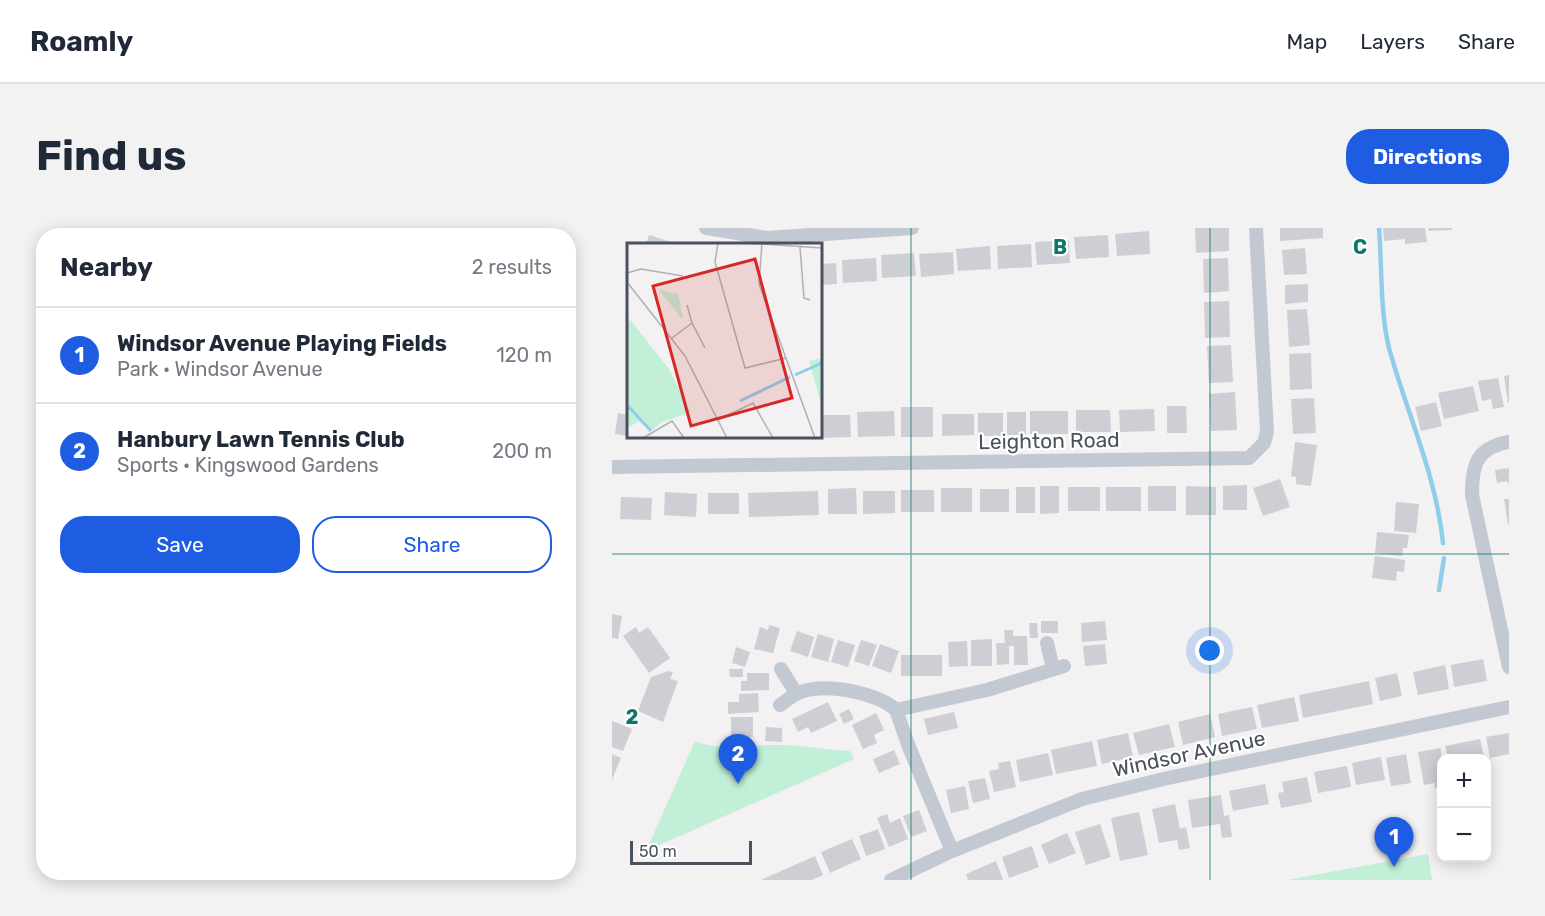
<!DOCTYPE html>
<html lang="en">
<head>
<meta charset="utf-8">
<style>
  :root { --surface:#fff; --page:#f2f2f3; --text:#1f2937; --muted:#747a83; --line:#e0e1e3; --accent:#1e5ce1 }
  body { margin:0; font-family:Rubik,sans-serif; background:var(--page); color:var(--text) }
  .controls { position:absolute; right:18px; bottom:18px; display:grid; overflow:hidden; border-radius:12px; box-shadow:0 3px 15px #0003 }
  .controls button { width:54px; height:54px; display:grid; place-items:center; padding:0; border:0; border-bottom:2px solid var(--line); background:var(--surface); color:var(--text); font:30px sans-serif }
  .scale { position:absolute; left:18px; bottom:15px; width:122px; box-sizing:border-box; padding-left:6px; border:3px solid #49525e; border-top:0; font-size:16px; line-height:21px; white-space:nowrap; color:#49525e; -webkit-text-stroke:4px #fff; paint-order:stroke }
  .you { position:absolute; left:598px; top:423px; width:21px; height:21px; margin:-15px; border:4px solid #fff; border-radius:50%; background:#1a73e8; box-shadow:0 0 0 9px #1a73e833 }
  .badge { display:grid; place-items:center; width:39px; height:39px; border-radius:50%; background:var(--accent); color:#fff; font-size:20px; font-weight:700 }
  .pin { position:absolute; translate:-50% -50px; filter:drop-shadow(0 2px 3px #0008) }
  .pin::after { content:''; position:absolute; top:32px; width:21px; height:18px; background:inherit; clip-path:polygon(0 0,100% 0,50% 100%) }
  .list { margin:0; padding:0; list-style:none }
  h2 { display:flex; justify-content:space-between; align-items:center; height:78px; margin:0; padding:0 24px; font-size:26px }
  h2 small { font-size:20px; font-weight:400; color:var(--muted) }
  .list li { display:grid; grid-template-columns:39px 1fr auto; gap:18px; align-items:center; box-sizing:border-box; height:96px; padding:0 24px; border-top:2px solid var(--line) }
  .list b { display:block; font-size:22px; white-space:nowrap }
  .list p { margin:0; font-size:20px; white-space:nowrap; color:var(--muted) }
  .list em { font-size:20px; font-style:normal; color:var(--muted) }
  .actions { display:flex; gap:12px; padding:18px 24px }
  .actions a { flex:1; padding:14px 0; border:2px solid var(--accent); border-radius:24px; text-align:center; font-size:21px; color:var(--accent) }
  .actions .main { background:var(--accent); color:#fff }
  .map { position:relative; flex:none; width:897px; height:652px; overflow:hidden; border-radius:24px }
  header { display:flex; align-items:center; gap:36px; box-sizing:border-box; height:84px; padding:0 30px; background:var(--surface); border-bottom:2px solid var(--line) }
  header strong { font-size:28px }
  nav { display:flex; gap:33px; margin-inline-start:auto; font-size:21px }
  .intro { display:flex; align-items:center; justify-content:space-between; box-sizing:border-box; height:144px; padding:0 36px }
  h1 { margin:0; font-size:42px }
  .button { padding:15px 27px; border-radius:24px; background:var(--accent); color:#fff; font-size:21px; font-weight:700 }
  main { display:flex; gap:36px; padding:0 36px }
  aside { flex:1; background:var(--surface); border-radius:24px; box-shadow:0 3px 15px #0003 }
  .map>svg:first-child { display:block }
  .green { fill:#c1efd8 }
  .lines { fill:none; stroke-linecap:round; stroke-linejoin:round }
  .stream { stroke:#90cdeb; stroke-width:4.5 }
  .building { fill:#cecfd5 }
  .minor { stroke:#c2c9d2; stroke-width:14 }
  .grid { fill:none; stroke:#0f766e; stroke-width:1.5; stroke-opacity:0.55 }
  .labels { text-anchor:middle; stroke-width:4.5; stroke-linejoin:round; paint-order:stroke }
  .street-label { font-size:21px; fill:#49525e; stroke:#fff }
  .inset-river { fill:none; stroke:#90cdeb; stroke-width:3 }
  .inset-road { fill:none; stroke:#afb1b6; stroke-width:1.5 }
  .view { fill:#d62828; fill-opacity:0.15; stroke:#d62828; stroke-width:3 }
  .inset-edge { fill:none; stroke:#49525e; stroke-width:3 }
  .grid-label { font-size:20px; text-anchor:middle; font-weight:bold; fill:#0f766e; stroke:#fff; stroke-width:4.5; stroke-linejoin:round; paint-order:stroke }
</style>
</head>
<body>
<header>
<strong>Roamly</strong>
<nav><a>Map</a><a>Layers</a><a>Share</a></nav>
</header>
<div class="intro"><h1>Find us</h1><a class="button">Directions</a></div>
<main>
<aside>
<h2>Nearby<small>2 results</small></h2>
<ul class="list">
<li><span class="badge">1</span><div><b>Windsor Avenue Playing Fields</b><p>Park · Windsor Avenue</p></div><em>120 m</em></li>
<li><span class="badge">2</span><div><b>Hanbury Lawn Tennis Club</b><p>Sports · Kingswood Gardens</p></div><em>200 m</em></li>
</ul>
<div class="actions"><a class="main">Save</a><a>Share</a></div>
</aside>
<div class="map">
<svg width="897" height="652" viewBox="0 0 897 652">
  <rect width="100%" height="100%" fill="#f3f1f1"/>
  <!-- green -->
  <g class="green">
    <path d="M83,513C111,524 136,517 162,517C187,516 213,522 238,523L242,531L34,623Z"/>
    <path d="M816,626L820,652H675Z"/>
  </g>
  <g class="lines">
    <!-- stream -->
    <g class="stream">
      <path d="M767,0C770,37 768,84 777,120C795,186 824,246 831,315"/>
      <path d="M827,362L832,330"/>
    </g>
  </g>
  <!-- building -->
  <g class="building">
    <path d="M583,0H617V23L584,25Z"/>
    <path d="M668,0H711V10L668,13Z"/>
    <path d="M771,0H813L815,14L793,16V11L772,13Z"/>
    <path d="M816,0H840V2L817,3Z"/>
    <path d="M537,3L538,26L505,28L503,6Z"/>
    <path d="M37,7L65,16H34Z"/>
    <path d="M496,7L497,29L464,31L462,9Z"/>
    <path d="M457,12L458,35L425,37L423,14Z"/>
    <path d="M419,16L420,39L386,41L385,18Z"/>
    <path d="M378,18L379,41L346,43L344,21Z"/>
    <path d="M693,20L695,46L672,47L670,22Z"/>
    <path d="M341,24L342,46L309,49L307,26Z"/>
    <path d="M302,25L304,48L270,50L269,27Z"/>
    <path d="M264,30L265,53L231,55L230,32Z"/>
    <path d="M616,30L617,63L592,65L591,31Z"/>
    <path d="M224,35L225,56L208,57V36Z"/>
    <path d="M696,56V74L673,76V57Z"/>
    <path d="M617,73L618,109L593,110L592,74Z"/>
    <path d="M695,81L698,117L677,119L675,82Z"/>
    <path d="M619,117L621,154L597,155L595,118Z"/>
    <path d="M699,125L700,161L678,162L677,126Z"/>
    <path d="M897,147V175H896L892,148Z"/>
    <path d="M886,150L892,179L881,181L879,171L870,173L866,153Z"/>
    <path d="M861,158L867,183L832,191L826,165Z"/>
    <path d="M623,164L625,202L599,203L597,166Z"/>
    <path d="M702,170L704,205L681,206L679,171Z"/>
    <path d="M824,174L830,198L809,203L803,179Z"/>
    <path d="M555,178H574L575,205H555Z"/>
    <rect x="289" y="179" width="32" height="30"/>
    <path d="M542,181L543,203L508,204L507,182Z"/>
    <path d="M464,182H498L499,204H464Z"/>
    <path d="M282,183L283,208L246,209L245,184Z"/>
    <rect x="418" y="183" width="38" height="23"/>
    <rect x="395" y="184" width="19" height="23"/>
    <path d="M6,185L16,187V208L3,206Z"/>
    <rect x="366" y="185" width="25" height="23"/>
    <path d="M330,186H362V207L330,208Z"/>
    <path d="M208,187H238L239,209L208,210Z"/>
    <path d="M683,214L705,217L699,258L684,256V249L679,248Z"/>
    <path d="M897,240V257L895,253L885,255L883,242Z"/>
    <path d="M668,251L678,279L651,288L641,260Z"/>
    <path d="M635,257V282H611V258Z"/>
    <path d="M428,258H447V285L428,286Z"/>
    <rect x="536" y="258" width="28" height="25"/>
    <path d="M574,258L604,259V287H574Z"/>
    <rect x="404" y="259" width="19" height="26"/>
    <rect x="456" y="259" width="32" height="24"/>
    <rect x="494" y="259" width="35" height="24"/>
    <path d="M244,260L245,286H216V261Z"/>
    <rect x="329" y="260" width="31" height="24"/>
    <rect x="368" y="261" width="29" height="23"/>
    <rect x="289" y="262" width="33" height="22"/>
    <path d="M206,263L207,287L137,289L136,265Z"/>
    <path d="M251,263H283V285L251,286Z"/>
    <path d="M53,264L85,266L84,289L52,287Z"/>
    <rect x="96" y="265" width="31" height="21"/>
    <path d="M9,269L40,270L39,292L8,291Z"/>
    <path d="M892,271H897V296H896Z"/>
    <path d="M784,274L807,276L804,305L782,303Z"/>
    <path d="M765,304L797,307L795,320H791L790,328L763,325Z"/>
    <path d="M763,328L793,332L792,344L785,343L784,353L760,350Z"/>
    <path d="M0,386L10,388L6,411L0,410Z"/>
    <rect x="429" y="393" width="17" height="12"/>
    <path d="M493,393L495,412L470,414L469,395Z"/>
    <path d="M417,395H425L426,410H418Z"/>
    <path d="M157,397L168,400L161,425L142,421L148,399L156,402Z"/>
    <path d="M24,399L27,405L36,399L58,430L37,445L11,408Z"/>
    <path d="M392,402H401V408H415L416,437H402V418H397V436L385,437L384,415H393Z"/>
    <path d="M185,403L202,409L196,429L178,423Z"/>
    <path d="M206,406L222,411L216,434L199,429Z"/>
    <path d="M380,411V438H359V412Z"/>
    <path d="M226,412L243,417L236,439L219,434Z"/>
    <path d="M249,412L265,417L257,438L242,433Z"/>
    <path d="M355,413L356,438L337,439L336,414Z"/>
    <path d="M268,416L287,423L279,445L260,438Z"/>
    <path d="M493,416L495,436L473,438L471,418Z"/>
    <path d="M124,419L138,424L133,439L120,435Z"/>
    <rect x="289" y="427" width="41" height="21"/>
    <path d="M871,431L875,453L842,459L839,437Z"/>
    <path d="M833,437L837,461L806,467L801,444Z"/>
    <path d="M117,441H131V449H118Z"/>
    <path d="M56,443L61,444L58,451L66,453L51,494L26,483L39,449Z"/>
    <path d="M135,445H157V462L129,463V453H135Z"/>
    <path d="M785,445L790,468L768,473L763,450Z"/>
    <path d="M757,453L761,476L691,490L687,467Z"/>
    <path d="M146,465L147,484L116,486V474H127V466Z"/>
    <path d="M682,469L687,493L650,500L645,477Z"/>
    <path d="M216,474L225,493L199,505L196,499L186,504L180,491Z"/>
    <path d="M640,479L645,501L610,508L606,486Z"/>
    <path d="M237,481L242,491L232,496L227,486Z"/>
    <path d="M342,484L346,500L316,507L312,491Z"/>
    <path d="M264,485L272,502L262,507L265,515L251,521L240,497Z"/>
    <path d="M598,486L603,509L571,517L566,494Z"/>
    <path d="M119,489H141V509L119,510Z"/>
    <path d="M0,493L20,501L11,523L0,519Z"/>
    <path d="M557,496L563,519L527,527L521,505Z"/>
    <path d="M154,499L170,500V514L153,513Z"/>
    <path d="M516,505L521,529L490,536L485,512Z"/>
    <path d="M897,505V526L878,530L874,509Z"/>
    <path d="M868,511L872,530H836L833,518Z"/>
    <path d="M480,513L485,538L444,546L439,522Z"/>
    <path d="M829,520L830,559L823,560L822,555L812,557L806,524Z"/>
    <path d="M282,522L288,536L267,545L261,531Z"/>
    <path d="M436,525L441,547L408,554L404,532Z"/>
    <path d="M0,526L9,530L0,552Z"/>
    <path d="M794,526L799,555L779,558L774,530Z"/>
    <path d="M769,529L773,552L744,557L740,535Z"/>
    <path d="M398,533L404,559L382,564L377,543L387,541L386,535Z"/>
    <path d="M735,538L739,559L706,565L702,544Z"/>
    <path d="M695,549L700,574L669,580L666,565L672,564L670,554Z"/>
    <path d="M373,550L378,571L361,575L356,553Z"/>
    <path d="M653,556L657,576L621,583L617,563Z"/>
    <path d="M353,558L357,581L339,585L334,562Z"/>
    <path d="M609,567L612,588L617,587L620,609L610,610L608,596L580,600L576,572Z"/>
    <path d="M563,576L568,601L574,599L578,620L567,622L565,612L547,615L540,581Z"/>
    <path d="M307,582L315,603L299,609L291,588Z"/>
    <path d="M527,584L536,627L508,633L499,590Z"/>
    <path d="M275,586L278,595L288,590L296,611L277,619L265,590Z"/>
    <path d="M488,596L499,629L474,637L463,604Z"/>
    <path d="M266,601L273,621L254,628L247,608Z"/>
    <path d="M455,605L464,625L437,636L429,617Z"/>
    <path d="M240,611L249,631L218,645L209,624Z"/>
    <path d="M420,618L427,639L397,650L390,629Z"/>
    <path d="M203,628L211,647L200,652H149Z"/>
    <path d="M384,633L391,652H356L354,646Z"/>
  </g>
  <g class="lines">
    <!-- minor -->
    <g class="minor">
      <path d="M94,0L155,10L300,0"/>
      <path d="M897,214C864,220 860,237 860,267L897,439"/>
      <path d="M0,239L637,230L652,215L655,204L644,0"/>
      <path d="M435,415L441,441"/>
      <path d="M169,441L184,465"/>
      <path d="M168,477C173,474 178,469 184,466C208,453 265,464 284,482L375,462L452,438"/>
      <path d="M284,482L297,519L340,623"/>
      <path d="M279,652L340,623L470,571L556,550L897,479"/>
    </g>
  </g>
  <!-- grid -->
  <path class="grid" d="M299,0V652M598,0V652M0,326H897"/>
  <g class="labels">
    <!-- street labels -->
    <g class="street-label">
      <text transform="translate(437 213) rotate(-1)" y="7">Leighton Road</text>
      <text transform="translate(577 526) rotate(-12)" y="7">Windsor Avenue</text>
    </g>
  </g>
  <!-- overview -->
  <g transform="translate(15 15)">
    <rect width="195" height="195" fill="#f3f1f1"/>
    <path d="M32,47L51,51L56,75L55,76ZM0,73L42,126L64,169L35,179L24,188L16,176L2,184L0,181ZM195,115V164L182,118Z" fill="#c1efd8"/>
    <path class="inset-river" d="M168,132L195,120M113,158L163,134M1,163L24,188"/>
    <path class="inset-road" d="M91,0L88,19L118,125L159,115M118,0L195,5M135,0L132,41L188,195M173,4L177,55L183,57M0,30L14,26L56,33M0,39L58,113L100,195M60,62L65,80L78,105M45,95L65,80M91,177L126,160L146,195M16,195L45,178L57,195"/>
    <path class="view" d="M128,16L165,155L64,183L26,43Z"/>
    <rect width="195" height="195" class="inset-edge"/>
  </g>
  <g class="grid-label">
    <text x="448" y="26">B</text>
    <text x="748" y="26">C</text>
    <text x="20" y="496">2</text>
  </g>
</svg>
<div class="controls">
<button>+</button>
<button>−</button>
</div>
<div class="scale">50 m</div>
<div class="you"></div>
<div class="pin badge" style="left:782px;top:639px">1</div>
<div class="pin badge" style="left:126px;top:556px">2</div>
</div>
</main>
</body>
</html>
